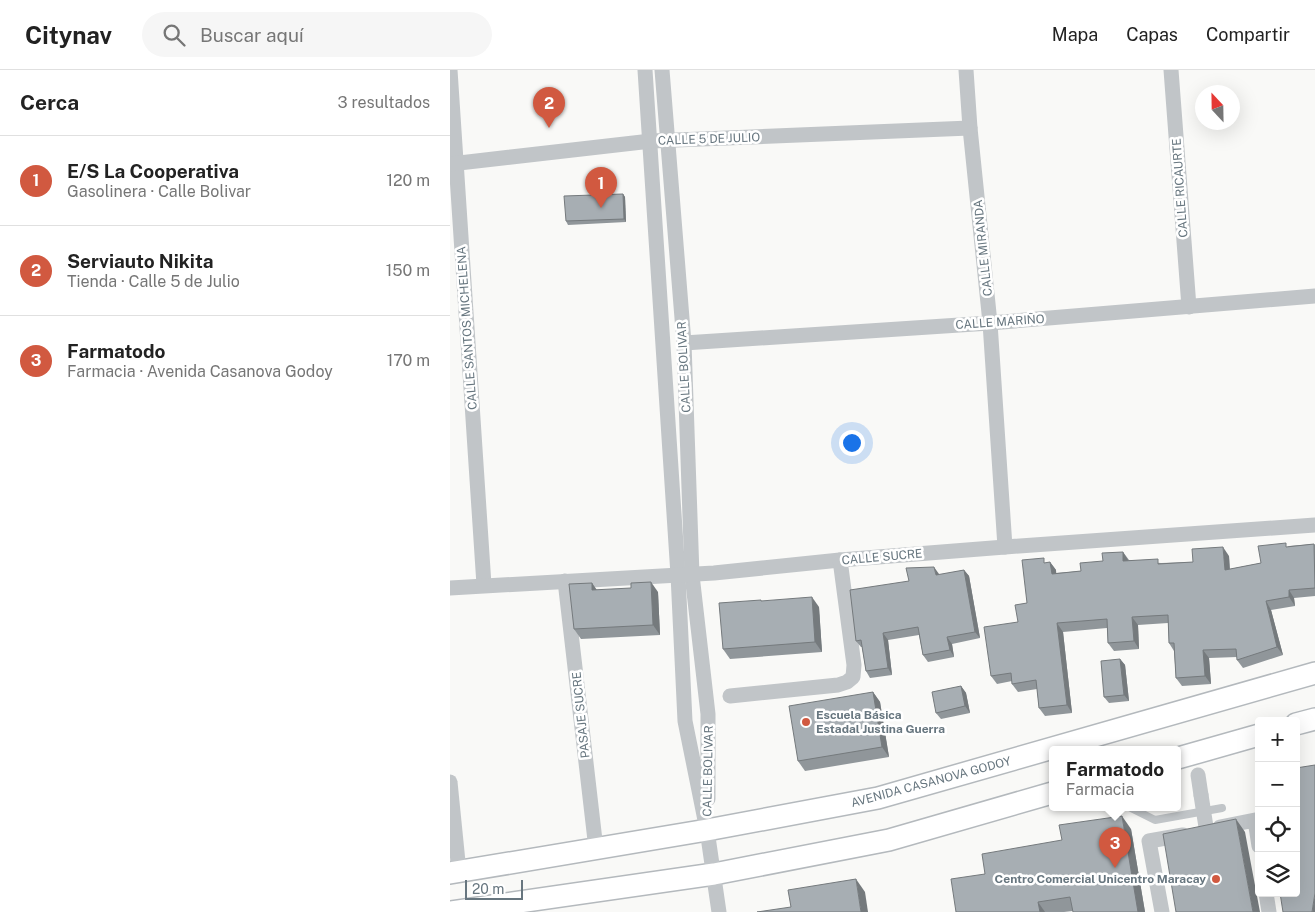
<!DOCTYPE html>
<html lang="es">
<head>
<meta charset="utf-8">
<style>
  :root { --surface:#fff; --page:#f6f6f6; --text:#222; --muted:#767676; --line:#e0e0e0; --accent:#d15940 }
  body { margin:0; font-family:"Public Sans",sans-serif; background:var(--page); color:var(--text) }
  .controls { position:absolute; right:15px; bottom:15px; display:grid; overflow:hidden; border-radius:5px; box-shadow:0 5px 20px #0002 }
  .controls button { width:45px; height:45px; display:grid; place-items:center; padding:0; border:0; border-bottom:1px solid var(--line); background:var(--surface); color:var(--text); font:25px sans-serif }
  .compass { position:absolute; left:745px; top:15px; width:45px; height:45px; border-radius:50%; background:var(--surface); box-shadow:0 5px 20px #0002; rotate:338deg }
  .scale { position:absolute; left:15px; bottom:12px; width:58px; box-sizing:border-box; padding-left:5px; border:2px solid #67767f; border-top:0; font-size:14px; line-height:18px; white-space:nowrap; color:#67767f; -webkit-text-stroke:4px #fff; paint-order:stroke }
  .you { position:absolute; left:401px; top:372px; width:18px; height:18px; margin:-12px; border:4px solid #fff; border-radius:50%; background:#1a73e8; box-shadow:0 0 0 8px #1a73e833 }
  .badge { display:grid; place-items:center; width:32px; height:32px; border-radius:50%; background:var(--accent); color:#fff; font-size:16px; font-weight:700 }
  .pin { position:absolute; translate:-50% -41px; filter:drop-shadow(0 1px 2px #0008) }
  .pin::after { content:''; position:absolute; top:26px; width:18px; height:15px; background:inherit; clip-path:polygon(0 0,100% 0,50% 100%) }
  .popup { position:absolute; left:599px; top:676px; width:132px; height:65px; box-sizing:border-box; display:grid; place-content:center; border-radius:5px; background:var(--surface); filter:drop-shadow(0 1px 4px #0005); font-size:16px; white-space:nowrap; color:var(--muted) }
  .popup b { font-size:19px; color:var(--text) }
  .popup::after { content:''; position:absolute; left:50%; top:100%; margin-left:-10px; border:10px solid transparent; border-top-color:var(--surface) }
  .list { margin:0; padding:0; list-style:none }
  h2 { display:flex; justify-content:space-between; align-items:center; height:65px; margin:0; padding:0 20px; font-size:21px }
  h2 small { font-size:16px; font-weight:400; color:var(--muted) }
  .list li { display:grid; grid-template-columns:32px 1fr auto; gap:15px; align-items:center; box-sizing:border-box; height:90px; padding:0 20px; border-top:1px solid var(--line) }
  .list b { display:block; font-size:19px; white-space:nowrap }
  .list p { margin:0; font-size:16px; white-space:nowrap; color:var(--muted) }
  .list em { font-size:16px; font-style:normal; color:var(--muted) }
  .icon { flex:none; width:28px; height:28px; fill:none; stroke:currentColor; stroke-width:2; stroke-linecap:round; stroke-linejoin:round }
  .map { position:relative; flex:none; width:865px; height:842px; overflow:hidden }
  header { display:flex; align-items:center; gap:30px; box-sizing:border-box; height:70px; padding:0 25px; background:var(--surface); border-bottom:1px solid var(--line) }
  header strong { font-size:24px }
  nav { display:flex; gap:28px; margin-inline-start:auto; font-size:18px }
  .search { width:350px; height:45px; background:var(--page); display:flex; align-items:center; gap:12px; box-sizing:border-box; padding:0 18px; border-radius:28px; color:var(--muted); font-size:19px }
  main { display:flex }
  aside { flex:1; background:var(--surface) }
  .map>svg:first-child { display:block }
  .lines { fill:none; stroke-linecap:round; stroke-linejoin:round }
  .secondary-casing { stroke:#b4b9bd; stroke-width:24 }
  .lane { stroke:#c1c5c8; stroke-width:8 }
  .street { stroke:#c1c5c8; stroke-width:15 }
  .secondary { stroke:#fff; stroke-width:21 }
  .street-bridge { stroke:#c1c5c8; stroke-width:15 }
  .wall { fill:#90969a }
  .shaded-wall { fill:#757a7d }
  .building { fill:#a7aeb3; stroke:#757a7d }
  .poi-dot { fill:#d15940; stroke:#fff; stroke-width:2 }
  .labels { text-anchor:middle; stroke-width:5; stroke-linejoin:round; paint-order:stroke }
  .street-label { font-size:12px; fill:#67767f; stroke:#fff }
  .poi-label { font-size:12px; font-weight:bold; fill:#67767f; stroke:#fff; text-anchor:start }
</style>
</head>
<body>
<header>
<strong>Citynav</strong>
<div class="search"><svg class="icon" aria-label="search" viewBox="0 0 24 24"><circle cx="10" cy="10" r="6"/><path d="M15 15l6 6"/></svg>Buscar aquí</div>
<nav><a>Mapa</a><a>Capas</a><a>Compartir</a></nav>
</header>
<main>
<aside>
<h2>Cerca<small>3 resultados</small></h2>
<ul class="list">
<li><span class="badge">1</span><div><b>E/S La Cooperativa</b><p>Gasolinera · Calle Bolivar</p></div><em>120 m</em></li>
<li><span class="badge">2</span><div><b>Serviauto Nikita</b><p>Tienda · Calle 5 de Julio</p></div><em>150 m</em></li>
<li><span class="badge">3</span><div><b>Farmatodo</b><p>Farmacia · Avenida Casanova Godoy</p></div><em>170 m</em></li>
</ul>
</aside>
<div class="map">
<svg width="865" height="842" viewBox="0 0 865 842">
  <rect width="100%" height="100%" fill="#f9f9f7"/>
  <g class="lines">
    <!-- secondary casing -->
    <g class="secondary-casing">
      <g id="secondary">
        <path d="M846,654L865,649"/>
        <path d="M728,688L809,665"/>
        <path d="M0,803L257,760L428,728L865,603"/>
        <path d="M0,842L264,804L439,770L602,723"/>
      </g>
    </g>
    <!-- lane -->
    <path class="lane" d="M679,737L705,750L772,738"/>
    <!-- street -->
    <g class="street">
      <path d="M0,0L34,515"/>
      <path d="M195,0L228,505L235,651L257,760L269,842"/>
      <path d="M212,0L234,273L242,505L258,644V729"/>
      <path d="M516,0L520,58L540,253L555,477"/>
      <path d="M721,0L739,237"/>
      <path d="M0,94L201,71L520,58"/>
      <path d="M234,273L540,253L865,226"/>
      <path d="M115,511L146,779"/>
      <path d="M0,518L264,503L390,490L555,477L865,455"/>
      <path d="M280,626L388,615L397,612L403,607L404,595L390,490"/>
      <path d="M748,705L751,725"/>
      <path d="M0,712L9,802"/>
      <path d="M770,757L805,750L809,776"/>
      <path d="M816,823L819,842"/>
      <path d="M712,842L699,771L733,765"/>
    </g>
    <!-- secondary -->
    <use href="#secondary" class="secondary"/>
    <!-- street-bridge -->
    <path class="street-bridge" d="M751,725L756,757"/>
  </g>
  <!-- wall -->
  <g class="wall">
    <path d="M173,124L175,127L176,152L118,155L116,151Z"/>
    <path d="M864,474L865,475V526L844,528L845,536L821,540L833,585L793,598L787,590V587L759,588L761,614L732,616L726,608L724,581L719,573L718,553L688,555L689,579L664,581L658,573L657,558L613,562L622,643L595,646L589,638L587,619L568,622L562,614V611L547,614L541,606L597,493L600,492L606,500V503L631,501L673,482L679,490L711,493L743,492L779,486L780,499L811,493L839,476Z"/>
    <path d="M514,500L519,506L530,568L502,574L504,587L478,592L473,585L469,565L438,570L442,605L420,608L416,601L412,577H411L406,571L459,511Z"/>
    <path d="M142,513L146,520L208,522L210,565L131,569L124,559Z"/>
    <path d="M312,531L369,537L372,582L280,589L273,579Z"/>
    <path d="M670,589L675,595L679,631L659,633L654,627Z"/>
    <path d="M511,616L516,623L520,643L491,649L486,643Z"/>
    <path d="M423,622L430,632L439,687L355,701L348,691Z"/>
    <path d="M681,759L695,842H623V841L614,842H506L535,804Z"/>
  </g>
  <!-- shaded-wall -->
  <g class="shaded-wall">
    <path d="M173,124L175,127L176,152L174,149Z"/>
    <path d="M773,477L779,486L780,508L775,500Z"/>
    <path d="M673,482L678,490L679,499L673,491Z"/>
    <path d="M600,492L606,500L607,512L602,504Z"/>
    <path d="M484,497L489,504L490,512L486,505Z"/>
    <path d="M514,500L519,506L530,568L525,562Z"/>
    <path d="M201,512L208,522L210,565L203,555Z"/>
    <path d="M142,513L149,523L142,520Z"/>
    <path d="M839,520L844,528L845,536L839,527Z"/>
    <path d="M362,527L369,537L372,582L365,572Z"/>
    <path d="M816,531L821,540L833,585L827,577Z"/>
    <path d="M682,547L688,555L689,579L684,571Z"/>
    <path d="M607,553L613,562L622,643L617,635Z"/>
    <path d="M433,563L438,570L442,605L438,598Z"/>
    <path d="M497,567L502,574L504,587L500,580Z"/>
    <path d="M753,580L759,588L761,614L755,606Z"/>
    <path d="M670,589L675,595L679,631L674,625Z"/>
    <path d="M511,616L516,623L520,643L515,636Z"/>
    <path d="M423,622L430,632L439,687L432,677Z"/>
    <path d="M672,746L681,759L695,842H688Z"/>
    <path d="M786,749L795,762L810,842H803Z"/>
    <path d="M406,809L415,822L418,842H411Z"/>
    <path d="M865,823V842H862Z"/>
    <path d="M588,832L595,842H590Z"/>
  </g>
  <!-- building -->
  <g class="building">
    <path d="M173,124L174,149L116,151L114,126Z"/>
    <path d="M836,473V477L864,474L865,518L839,520V527L816,531L827,577L787,590L786,579L753,580L755,606L726,608L724,573H719L718,545L682,547L684,571L658,573L657,549L607,553L617,635L589,638L586,610L562,614L561,603L541,606L534,557L568,552L565,535L577,533L572,490L594,488V493L600,492L602,504L631,501L630,493L653,491L652,483L673,482V491L708,489V494L743,492L742,479L773,477L775,500L811,493L808,476Z"/>
    <path d="M484,497L486,505L514,500L525,562L497,567L500,580L473,585L468,557L433,563L438,598L416,601L411,570L406,571L400,520L459,511L456,498Z"/>
    <path d="M201,512L203,555L124,559L119,514L142,513V520L181,518V513Z"/>
    <path d="M362,527L365,572L273,579L269,533L311,530V531Z"/>
    <path d="M670,589L674,625L654,627L651,591Z"/>
    <path d="M511,616L515,636L486,643L482,622Z"/>
    <path d="M423,622L432,677L348,691L339,636Z"/>
    <path d="M865,695V823L862,842H833L830,823H846V698Z"/>
    <path d="M672,746L688,842H623L620,827L588,832L590,842H506L501,809L535,804L532,784L612,770L609,755Z"/>
    <path d="M786,749L803,842H726L713,764Z"/>
    <path d="M406,809L411,842H307L341,837L338,820Z"/>
  </g>
  <!-- markers -->
  <g class="poi-dot">
    <circle cx="356" cy="652" r="5"/>
    <circle cx="766" cy="809" r="5"/>
  </g>
  <g class="labels">
    <!-- street labels -->
    <g class="street-label">
      <text transform="translate(259 69) rotate(-2)" y="4">CALLE 5 DE JULIO</text>
      <text transform="translate(730 118) rotate(-94)" y="4">CALLE RICAURTE</text>
      <text transform="translate(533 178) rotate(-96)" y="4">CALLE MIRANDA</text>
      <text transform="translate(550 252) rotate(-4)" y="4">CALLE MARIÑO</text>
      <text transform="translate(17 258) rotate(-94)" y="4">CALLE SANTOS MICHELENA</text>
      <text transform="translate(234 297) rotate(-93)" y="4">CALLE BOLIVAR</text>
      <text transform="translate(432 487) rotate(-5)" y="4">CALLE SUCRE</text>
      <text transform="translate(131 645) rotate(-96)" y="4">PASAJE SUCRE</text>
      <text transform="translate(258 701) rotate(-89)" y="4">CALLE BOLIVAR</text>
      <text transform="translate(481 712) rotate(-15)" y="4">AVENIDA CASANOVA GODOY</text>
    </g>
    <!-- poi labels -->
    <g class="poi-label">
      <text x="366" y="649">Escuela Básica<tspan x="366" dy="14">Estadal Justina Guerra</tspan></text>
      <text x="756" y="813" text-anchor="end">Centro Comercial Unicentro Maracay</text>
    </g>
  </g>
</svg>
<div class="controls">
<button>+</button>
<button>−</button>
<button><svg class="icon" aria-label="locate" viewBox="0 0 24 24"><circle cx="12" cy="12" r="6"/><path d="M12 2v4M12 18v4M2 12h4M18 12h4"/></svg></button>
<button><svg class="icon" aria-label="layers" viewBox="0 0 24 24"><path d="M12 4l9 5-9 5-9-5zM3 14l9 5 9-5"/></svg></button>
</div>
<svg class="compass" viewBox="-18 -18 36 36"><path d="M0-13l5 13h-10z" fill="#e53935"/><path d="M0 13l5-13h-10z" fill="#767676"/></svg>
<div class="scale">20 m</div>
<div class="you"></div>
<div class="pin badge" style="left:151px;top:138px">1</div>
<div class="pin badge" style="left:99px;top:58px">2</div>
<div class="pin badge" style="left:665px;top:798px">3</div>
<div class="popup"><b>Farmatodo</b>Farmacia</div>
</div>
</main>
</body>
</html>
